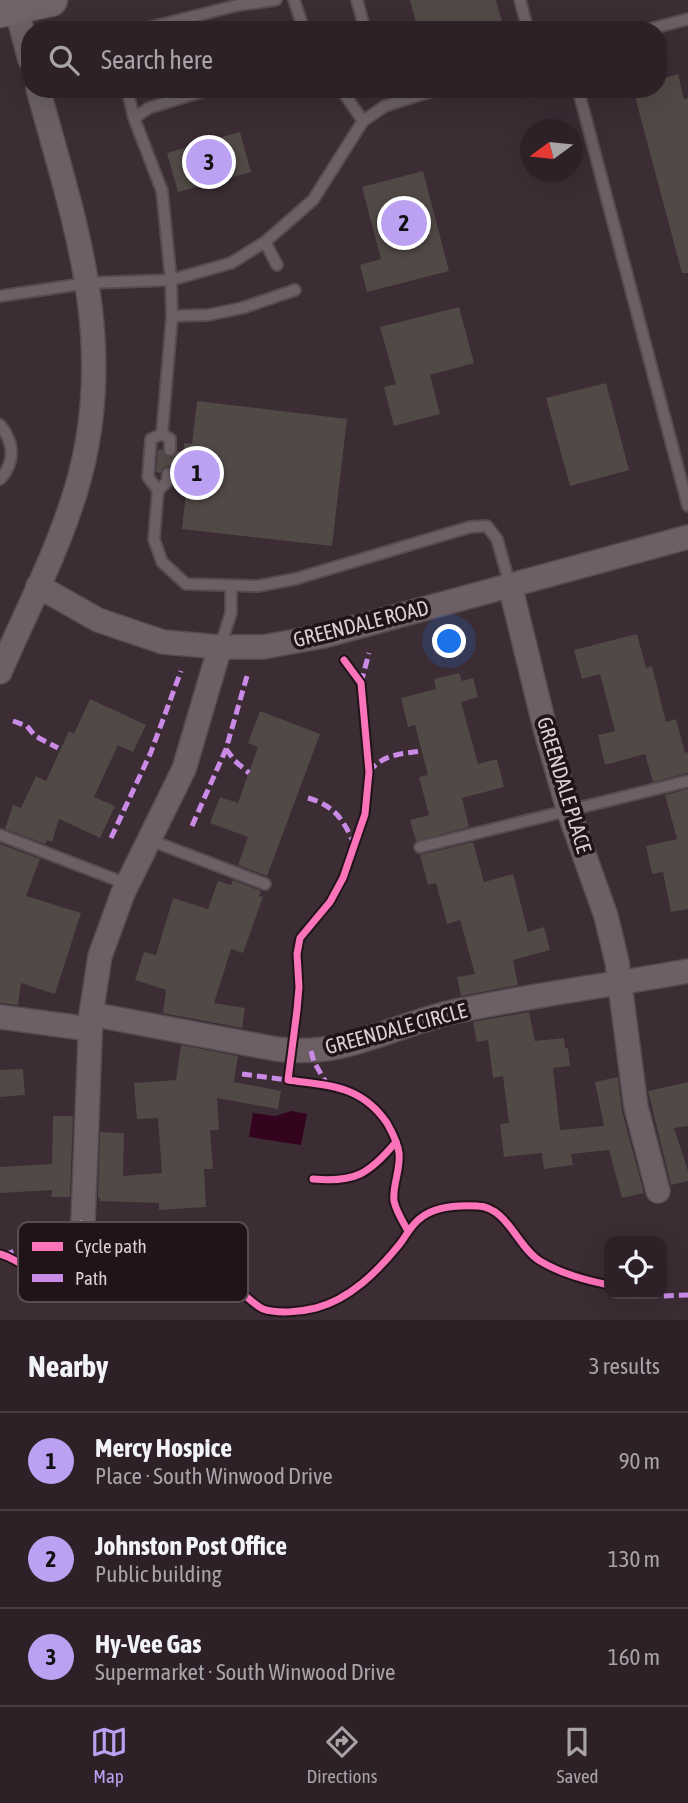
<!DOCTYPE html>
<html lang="en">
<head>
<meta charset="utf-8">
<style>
  :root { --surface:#2d2127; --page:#392e33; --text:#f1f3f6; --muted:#a7a3a7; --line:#483e44; --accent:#bca0f2 }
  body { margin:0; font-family:"Asap Condensed",sans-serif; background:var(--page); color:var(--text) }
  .controls { position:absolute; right:21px; bottom:21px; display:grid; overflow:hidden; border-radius:14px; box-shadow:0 7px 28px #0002 }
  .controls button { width:63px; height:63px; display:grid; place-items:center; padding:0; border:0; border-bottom:2px solid var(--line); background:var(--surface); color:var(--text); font:35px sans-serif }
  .compass { position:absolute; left:520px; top:119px; width:63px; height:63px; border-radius:50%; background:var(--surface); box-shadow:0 7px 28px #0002; rotate:255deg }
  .you { position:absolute; left:450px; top:642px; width:24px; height:24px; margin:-18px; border:5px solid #fff; border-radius:50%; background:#1a73e8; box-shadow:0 0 0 10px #1a73e833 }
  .badge { display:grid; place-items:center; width:46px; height:46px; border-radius:50%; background:var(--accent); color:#111; font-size:23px; font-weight:700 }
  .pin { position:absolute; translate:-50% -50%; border:4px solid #fff; box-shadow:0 2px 7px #0006 }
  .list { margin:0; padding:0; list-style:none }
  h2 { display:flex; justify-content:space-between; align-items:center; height:91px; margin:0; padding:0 28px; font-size:30px }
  h2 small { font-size:23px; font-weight:400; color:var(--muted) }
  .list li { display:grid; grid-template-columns:46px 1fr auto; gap:21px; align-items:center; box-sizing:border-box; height:98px; padding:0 28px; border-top:2px solid var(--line) }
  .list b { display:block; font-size:26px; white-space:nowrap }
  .list p { margin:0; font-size:23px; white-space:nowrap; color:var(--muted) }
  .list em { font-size:23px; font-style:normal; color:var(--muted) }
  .icon { flex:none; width:38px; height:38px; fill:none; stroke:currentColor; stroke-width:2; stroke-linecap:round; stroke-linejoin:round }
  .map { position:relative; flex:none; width:688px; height:1320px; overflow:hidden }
  .search { position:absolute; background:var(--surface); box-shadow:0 7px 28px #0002; left:21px; right:21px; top:21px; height:77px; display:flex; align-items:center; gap:18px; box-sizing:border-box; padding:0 24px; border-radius:28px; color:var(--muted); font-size:26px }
  .sheet { height:385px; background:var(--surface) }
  nav { display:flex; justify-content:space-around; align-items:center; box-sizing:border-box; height:98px; border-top:2px solid var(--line); background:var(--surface); font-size:19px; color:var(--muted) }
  nav a { display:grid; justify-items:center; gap:4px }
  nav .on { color:var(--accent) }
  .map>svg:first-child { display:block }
  .water { fill:#34041e }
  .building { fill:#514946 }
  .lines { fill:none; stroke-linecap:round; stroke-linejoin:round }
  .lane-casing { stroke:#574a50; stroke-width:14 }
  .street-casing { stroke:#574a50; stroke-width:26 }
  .secondary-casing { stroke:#574a50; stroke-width:35 }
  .lane { stroke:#6c6065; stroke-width:10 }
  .street { stroke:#6c6065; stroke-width:23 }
  .secondary { stroke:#72636a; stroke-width:32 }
  .quiet { stroke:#ca8be6; stroke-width:5; stroke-dasharray:10 5; stroke-linecap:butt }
  .cycleway-casing { stroke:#201419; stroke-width:11 }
  .cycleway { stroke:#fb73b8; stroke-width:7 }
  .labels { text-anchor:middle; stroke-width:7; stroke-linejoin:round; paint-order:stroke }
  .street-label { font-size:21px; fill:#dfcdd4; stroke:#201419 }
  .key { fill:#201419; stroke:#594c51; stroke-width:2 }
  .key-label { font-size:19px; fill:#dfcdd4 }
</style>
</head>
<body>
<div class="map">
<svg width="688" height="1320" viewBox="0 0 688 1320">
  <rect width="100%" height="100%" fill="#3c2c34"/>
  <!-- water -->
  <path class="water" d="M291,1111L307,1114L301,1145L249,1137L253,1113L275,1116Z"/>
  <!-- building -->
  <g class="building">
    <path d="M410,0H496L504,30H418Z"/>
    <path d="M678,74L684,99L688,98V273H682L633,89H658V80Z"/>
    <path d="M240,132L251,172L178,192L167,153Z"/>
    <path d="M423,171L449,271L367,292L360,265L381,259L362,187Z"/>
    <path d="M459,307L474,363L430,375L440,414L394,426L384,387L396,384L380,327Z"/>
    <path d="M606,383L629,470L570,486L546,398Z"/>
    <path d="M197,401L347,419L332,546L182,529L187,484L180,483L181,476L176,475L175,470L170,466L164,467L160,473L156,472L158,450L162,449L166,456L171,458L178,451L184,452V443L192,444Z"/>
    <path d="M637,634L646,668L652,666L666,722L676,719L685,753L688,752V773L653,782L645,754L605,765L598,735L615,731L600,674L582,679L574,650Z"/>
    <path d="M459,673L462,681L473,678L478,697L461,702L478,764L497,759L504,787L462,798L469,827L416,841L410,820L429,815L419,777L428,775L415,725L408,727L401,698L436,689L434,679Z"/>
    <path d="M90,699L146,725L133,752L118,745L94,797L115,806L100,838L59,819L52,842L47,840L45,844L5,829L13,805L21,808L36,776L46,781L69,731L74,734Z"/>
    <path d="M260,711L320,734L267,876L238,865L248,837L210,823L220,797L238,803L258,747L248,743Z"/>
    <path d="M688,789V909L671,912L663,872L652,874L646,846L677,839L665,795Z"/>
    <path d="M473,842L484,882L513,874L528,932L544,927L550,950L513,960L518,985L461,996L457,977L475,974L460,920L447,924L436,883L428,885L420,855Z"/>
    <path d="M0,844L40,859L26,896L81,913L55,994L21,983L18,1005L0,1003Z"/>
    <path d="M233,880L261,891L259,896L263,897L243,953L231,949L214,1003L245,1008L242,1028L163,1013L166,990L135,980L144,952L156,955L173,898L208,909L218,881L231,885Z"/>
    <path d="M529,1012L535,1041L564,1038L565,1048H568L570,1066L553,1068L560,1130L604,1126L595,1082L618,1077L622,1111L644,1193L622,1198L609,1150L571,1154L573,1165L544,1169L542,1153L504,1157L500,1124L509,1123L503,1076L493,1078L488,1040L477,1042L473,1022Z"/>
    <path d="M181,1045L238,1056L234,1082L281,1091L278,1109L217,1098L219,1130H210L213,1169H204L206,1207L159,1210V1203L100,1201V1198H98L100,1132L124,1133L123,1176L162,1173L158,1118L137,1119L134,1083L176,1080Z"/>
    <path d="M23,1069L25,1095L0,1097V1070Z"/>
    <path d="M688,1082V1126L674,1128L688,1171V1181L671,1185L648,1091Z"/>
    <path d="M53,1116H73L70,1197H51L52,1190L0,1193V1167L52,1164Z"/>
  </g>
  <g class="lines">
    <!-- lane casing -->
    <g class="lane-casing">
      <g id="lane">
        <path d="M294,0L304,30"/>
        <path d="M357,0L365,30"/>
        <path d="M520,0L528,30"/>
        <path d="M139,30L239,5L276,0"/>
        <path d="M646,30L688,19"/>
        <path d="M127,89L134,118"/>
        <path d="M210,89L149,108L134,118L162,191L171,280L172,316L162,434L151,439L148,477L158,490L154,539L162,562L186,584L258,586L295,579L470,527L487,526L497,539L510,585"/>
        <path d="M341,89L363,121"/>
        <path d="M578,89L688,506"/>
        <path d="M265,242L277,265"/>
        <path d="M0,296L88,283L171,280L231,263L265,242L313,200L363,121L385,106L439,89"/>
        <path d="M172,316L208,315L242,308L295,290"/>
        <path d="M0,425C14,442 16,462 0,479"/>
        <path d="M162,434L170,439V450"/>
        <path d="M158,490L167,482L168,474"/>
        <path d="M220,647L231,613V587"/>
        <path d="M0,835L127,884"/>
        <path d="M147,839L265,884"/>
        <path d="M420,847L688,781"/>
      </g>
    </g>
    <!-- street casing -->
    <g class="street-casing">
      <g id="street">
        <path d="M14,0L30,60"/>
        <path d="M510,585L546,732L569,812L606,916L617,962L636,1107L658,1191"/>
        <path d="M38,586L98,620L163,642L220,647H263L324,636L688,537"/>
        <path d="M0,672C26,612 57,553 76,490C119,347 76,227 38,89"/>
        <path d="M91,1014L276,1049C348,1058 391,1025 457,1011C533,995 611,985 688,971"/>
        <path d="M0,1017L90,1029"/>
        <path d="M83,1221L91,1014L100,956L123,893L184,769L220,647"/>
      </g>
    </g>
    <!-- secondary casing -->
    <g class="secondary-casing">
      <path id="secondary" d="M0,11L51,0"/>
    </g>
    <!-- lane -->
    <use href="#lane" class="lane"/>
    <!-- street -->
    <use href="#street" class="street"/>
    <!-- secondary -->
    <use href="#secondary" class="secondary"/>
    <!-- quiet -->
    <g class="quiet">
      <path d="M361,683L369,653"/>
      <path d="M13,721L27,726L35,736L58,748"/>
      <path d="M226,749L235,761L249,773"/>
      <path d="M369,772C383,754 400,754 422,751"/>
      <path d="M308,798C336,806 344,821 355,846"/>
      <path d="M192,826L226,749L247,676"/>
      <path d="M111,838L151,752L181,671"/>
      <path d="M311,1051L314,1062L328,1086"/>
      <path d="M242,1074L288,1080"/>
      <path d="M4,1255L50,1238L76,1236L83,1221"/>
      <path d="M649,1294L661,1296L688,1295"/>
    </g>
    <!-- cycleway casing -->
    <g class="cycleway-casing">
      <g id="cycleway">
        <path d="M344,660L361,683L369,772L365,814L343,878L330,902L300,938L297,954L299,987L297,1010L288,1080C330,1086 361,1085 387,1123C392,1132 398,1143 399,1153C401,1169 392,1186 394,1201C396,1211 403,1222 408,1231"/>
        <path d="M313,1179C355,1183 369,1174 396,1142"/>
        <path d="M0,1254C27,1261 45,1292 75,1290C108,1288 134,1256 170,1260C192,1263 216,1275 234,1286C243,1293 253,1304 263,1309C278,1314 300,1312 316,1308C350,1299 377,1272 399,1245C407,1235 411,1224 422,1217C436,1206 461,1205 478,1206C507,1207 518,1248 540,1261C562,1274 585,1280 609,1285"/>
      </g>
    </g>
    <!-- cycleway -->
    <use href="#cycleway" class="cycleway"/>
  </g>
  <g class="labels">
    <!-- street labels -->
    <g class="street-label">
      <text transform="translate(361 624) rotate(-14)" y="7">GREENDALE ROAD</text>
      <text transform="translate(564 785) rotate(73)" y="7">GREENDALE PLACE</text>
      <text transform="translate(396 1029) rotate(-15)" y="7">GREENDALE CIRCLE</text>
    </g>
  </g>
  <!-- legend -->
  <rect x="18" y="1222" width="230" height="80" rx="10" class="key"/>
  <rect x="32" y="1242" width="31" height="9" fill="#fb73b8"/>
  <rect x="32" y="1274" width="31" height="8" fill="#ca8be6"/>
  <g class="key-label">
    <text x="75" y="1253">Cycle path</text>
    <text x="75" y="1285">Path</text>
  </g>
</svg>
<div class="controls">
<button><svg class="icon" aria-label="locate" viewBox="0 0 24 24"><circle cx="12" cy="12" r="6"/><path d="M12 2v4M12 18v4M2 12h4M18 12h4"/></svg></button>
</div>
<svg class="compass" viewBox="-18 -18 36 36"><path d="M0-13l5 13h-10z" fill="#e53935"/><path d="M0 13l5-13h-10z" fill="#a7a3a7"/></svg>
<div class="you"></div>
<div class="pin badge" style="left:197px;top:473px">1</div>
<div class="pin badge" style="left:404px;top:223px">2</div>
<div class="pin badge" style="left:209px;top:162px">3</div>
<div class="search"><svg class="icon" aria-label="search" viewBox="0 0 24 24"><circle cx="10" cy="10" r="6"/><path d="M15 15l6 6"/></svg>Search here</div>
</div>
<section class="sheet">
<h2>Nearby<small>3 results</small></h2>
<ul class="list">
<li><span class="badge">1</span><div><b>Mercy Hospice</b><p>Place · South Winwood Drive</p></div><em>90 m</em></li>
<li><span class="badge">2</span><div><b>Johnston Post Office</b><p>Public building</p></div><em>130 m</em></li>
<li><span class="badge">3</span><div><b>Hy-Vee Gas</b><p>Supermarket · South Winwood Drive</p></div><em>160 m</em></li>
</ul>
</section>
<nav>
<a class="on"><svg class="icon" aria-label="map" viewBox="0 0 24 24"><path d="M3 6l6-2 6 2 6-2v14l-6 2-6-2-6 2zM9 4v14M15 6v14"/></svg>Map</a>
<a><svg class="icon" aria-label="directions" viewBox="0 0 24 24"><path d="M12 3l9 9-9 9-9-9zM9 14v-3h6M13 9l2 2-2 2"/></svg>Directions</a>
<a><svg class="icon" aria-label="saved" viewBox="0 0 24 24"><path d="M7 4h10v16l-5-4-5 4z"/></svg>Saved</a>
</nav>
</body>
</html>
